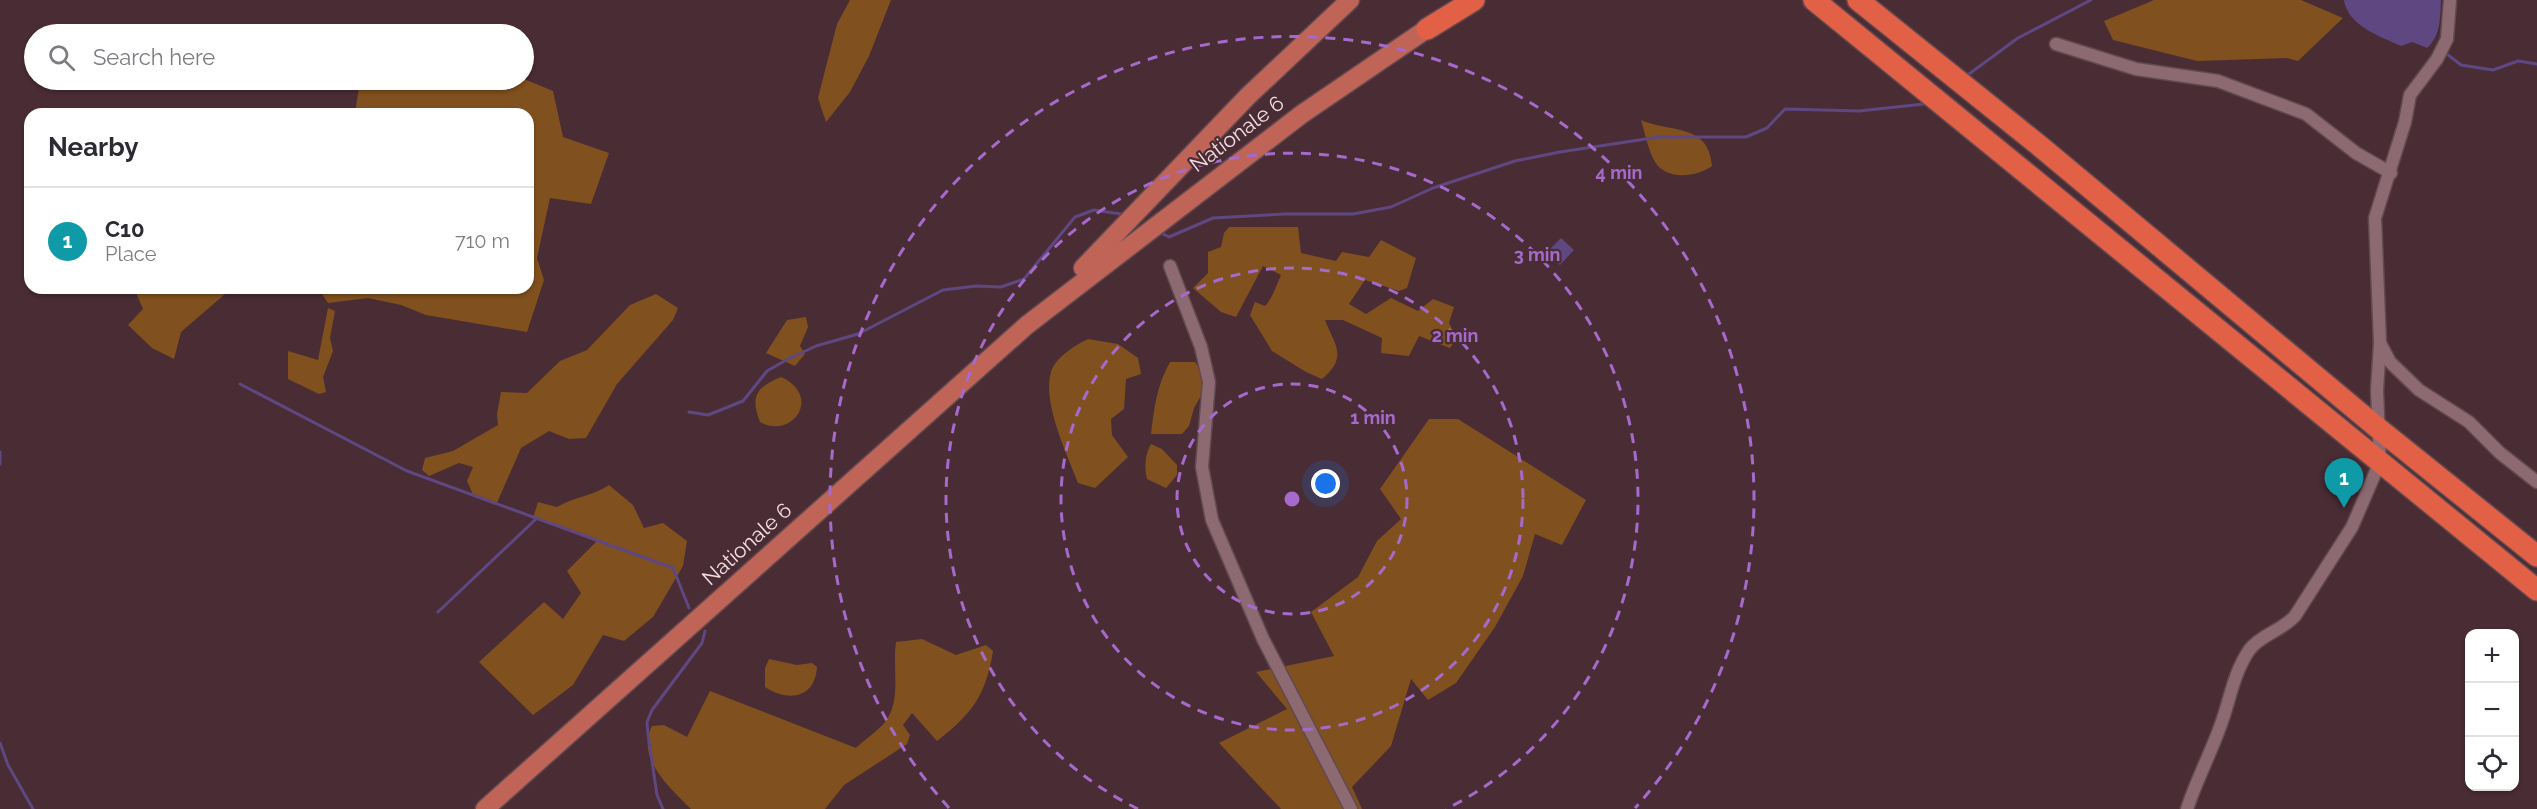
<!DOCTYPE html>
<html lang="en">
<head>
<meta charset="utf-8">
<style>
  :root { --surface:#fff; --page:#f7f7f7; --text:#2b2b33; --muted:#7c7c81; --line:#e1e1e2; --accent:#2563eb }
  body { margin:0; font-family:Raleway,sans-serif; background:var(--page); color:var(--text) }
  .controls { position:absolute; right:18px; bottom:18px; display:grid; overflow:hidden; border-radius:12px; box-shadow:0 2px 4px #0004 }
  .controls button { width:54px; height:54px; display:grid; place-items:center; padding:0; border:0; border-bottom:2px solid var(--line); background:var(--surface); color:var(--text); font:30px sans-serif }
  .you { position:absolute; left:1326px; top:484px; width:21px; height:21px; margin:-15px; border:4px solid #fff; border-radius:50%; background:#1a73e8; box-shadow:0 0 0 9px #1a73e833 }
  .badge { display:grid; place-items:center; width:39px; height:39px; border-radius:50%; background:var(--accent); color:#fff; font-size:20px; font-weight:700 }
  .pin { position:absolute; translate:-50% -50px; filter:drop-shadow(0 2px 3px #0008) }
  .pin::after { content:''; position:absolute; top:32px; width:21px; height:18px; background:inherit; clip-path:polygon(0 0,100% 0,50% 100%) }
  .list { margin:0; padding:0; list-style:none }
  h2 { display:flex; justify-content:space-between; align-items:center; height:78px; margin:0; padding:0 24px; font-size:26px }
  h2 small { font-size:20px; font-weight:400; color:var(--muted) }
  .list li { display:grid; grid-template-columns:39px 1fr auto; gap:18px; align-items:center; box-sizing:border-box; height:108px; padding:0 24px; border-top:2px solid var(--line) }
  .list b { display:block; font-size:22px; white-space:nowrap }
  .list p { margin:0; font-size:20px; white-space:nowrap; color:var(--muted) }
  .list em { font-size:20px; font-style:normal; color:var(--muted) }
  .icon { flex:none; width:33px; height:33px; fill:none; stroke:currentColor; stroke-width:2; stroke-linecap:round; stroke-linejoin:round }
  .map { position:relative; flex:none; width:2537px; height:809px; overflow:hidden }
  .search { position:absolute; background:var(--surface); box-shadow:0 2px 4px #0004; left:24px; top:24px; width:510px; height:66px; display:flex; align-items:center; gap:15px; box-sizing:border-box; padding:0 21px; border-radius:33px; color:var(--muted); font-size:22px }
  .panel { position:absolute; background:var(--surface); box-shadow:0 2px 4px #0004; left:24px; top:108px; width:510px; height:186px; border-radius:18px }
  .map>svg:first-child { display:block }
  .green { fill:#80501e }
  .water { fill:#5f4781 }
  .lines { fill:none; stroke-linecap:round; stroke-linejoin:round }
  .stream { stroke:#5f4781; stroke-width:3 }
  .street-casing { stroke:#62494f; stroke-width:15 }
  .primary-casing { stroke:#62494f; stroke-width:21 }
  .highway-casing { stroke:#62494f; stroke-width:24 }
  .street { stroke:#8d6a72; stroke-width:12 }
  .primary { stroke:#c06457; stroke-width:18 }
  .highway { stroke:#e26045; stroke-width:21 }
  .ring { fill:none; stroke:#a56acc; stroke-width:3; stroke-dasharray:10 8 }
  .labels { text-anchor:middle; stroke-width:4.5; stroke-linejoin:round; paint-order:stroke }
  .street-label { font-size:21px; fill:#f3dee3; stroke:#4a2c34 }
  .centre { fill:#a56acc; stroke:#4a2c34; stroke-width:3 }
  .ring-label { font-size:18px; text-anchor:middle; font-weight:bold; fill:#a56acc; stroke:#4a2c34; stroke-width:4.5; stroke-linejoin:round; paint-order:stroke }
</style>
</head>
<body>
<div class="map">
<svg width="2537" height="809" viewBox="0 0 2537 809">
  <rect width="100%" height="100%" fill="#4a2c34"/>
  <!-- green -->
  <g class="green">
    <path d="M850,0H891L869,56L850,92L826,122L818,98L837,24Z"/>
    <path d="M2154,0H2301L2343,18L2298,61L2287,58L2197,61L2113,40L2104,21Z"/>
    <path d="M524,79L553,91L563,137L609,153L591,204L550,198L537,258L544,280L527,332L426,315L401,305L368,298L328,303L322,294V288H528V114H355L360,80Z"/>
    <path d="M1641,120C1671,133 1709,123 1712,166C1697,177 1667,181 1655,162C1648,150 1645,133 1641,120Z"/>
    <path d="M1229,227H1298L1301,253L1336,261L1342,252L1369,257L1381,240L1416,258L1407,288L1399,291L1365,280L1349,304L1366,314L1391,298L1418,311L1433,299L1454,307L1449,323L1457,338L1450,348L1419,336L1409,356L1381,353L1382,338L1343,320H1325C1334,344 1349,357 1322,379L1306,372L1272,351L1250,315L1255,302L1265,306C1273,297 1276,286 1281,275L1263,266L1236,317L1221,312L1193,288L1208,273V252L1221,247L1224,233Z"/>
    <path d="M134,288H232L181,332L174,359L152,348L128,325L143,309Z"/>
    <path d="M656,294L678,308L673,320L617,384L586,438L569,439L549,431L521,448L496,505L474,497L467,481L473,467L459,463L429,476L422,470L425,458L453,451L498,425L497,414L501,392L527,393L560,361L587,350L630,305Z"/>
    <path d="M328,308L335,311L330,338L333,351L323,377L326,392L319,394L288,379V351L318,360Z"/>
    <path d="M806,317L808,327L800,346L805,354L795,366L766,353L787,320Z"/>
    <path d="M1088,339L1118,344L1138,358L1141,374L1126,379L1124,409L1111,419L1112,435L1128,457L1095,488L1078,483C1067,454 1042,403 1051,372C1055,358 1075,345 1088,339Z"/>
    <path d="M1170,362H1195L1209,382L1194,408L1189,426L1182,434H1151C1154,408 1157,385 1170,362Z"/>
    <path d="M781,377C823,396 792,440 760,422C750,397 756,387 781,377Z"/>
    <path d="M1429,419H1458L1586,500L1562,545L1535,534L1523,576L1495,627L1456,683L1428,700L1411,679L1391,746L1352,787L1362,809H1281L1219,743L1287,709L1256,672L1334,656L1311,612L1358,577L1377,541L1401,519L1380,489Z"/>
    <path d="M1151,444L1162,449L1177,465V475L1166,488L1147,479C1144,467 1145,454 1151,444Z"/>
    <path d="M609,485L633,505L644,528L663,523L687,541L683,566L653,617L624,641L603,635L573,685L533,715L479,662L544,602L563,619L581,593L567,571L597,541L533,518L538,502L557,507C573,497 593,496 609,485Z"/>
    <path d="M922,639L956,655L986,645L993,651C986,695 972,714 937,741L912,713L903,725L910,735L907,744L844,785L825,809H691C671,789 635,758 652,726L664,725L687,737L710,691L856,748C865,739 878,731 885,722C902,700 892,669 896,642Z"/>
    <path d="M769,659L797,665L812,663L817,667C815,699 788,702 765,687V668Z"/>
  </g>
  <!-- water -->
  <g class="water">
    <path d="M2344,0H2441C2440,17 2441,36 2427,48L2412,42L2401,46C2381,37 2347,25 2344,0Z"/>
    <path d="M1561,238L1574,250L1560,265L1546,253Z"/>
  </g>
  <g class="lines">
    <!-- stream -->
    <g class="stream">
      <path d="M2443,51L2461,65L2493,70L2518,61L2537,64"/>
      <path d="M1969,74L2018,38L2091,0"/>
      <path d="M1161,233L1169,237L1213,218L1284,214H1353L1391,207L1433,188L1515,161L1560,152L1659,137H1746L1767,128L1785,109L1859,111L1924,104"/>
      <path d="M240,384L407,471L673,568L689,608"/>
      <path d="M689,412L708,415L743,401L767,371L788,359L816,346L858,334L943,290L976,286L1001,287L1024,279L1075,217L1094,210L1121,214"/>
      <path d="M0,452V464"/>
      <path d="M438,612L536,519"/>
      <path d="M0,743L8,765L33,809"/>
      <path d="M663,809L657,795L648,734L647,722L652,710L702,643L705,631"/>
    </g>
    <!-- street casing -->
    <g class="street-casing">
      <g id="street">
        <path d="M2056,44L2136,69L2218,81L2306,114L2356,153L2391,173"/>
        <path d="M1170,266L1201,347L1209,382L1202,467L1212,520L1263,639L1351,809"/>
        <path d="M2380,343L2390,362L2419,390L2469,422L2500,453L2537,482"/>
        <path d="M2187,809C2196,781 2210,755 2220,727C2230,701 2233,673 2250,649C2261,635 2281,631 2295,616L2352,527L2380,462L2377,390L2380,343L2375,218L2405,122L2410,95L2437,59L2447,39L2450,0"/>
      </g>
    </g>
    <!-- primary casing -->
    <g class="primary-casing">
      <g id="primary">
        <path d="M1083,268L1248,96L1350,0"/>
        <path d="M485,809L1027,325L1302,114L1437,22"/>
      </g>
    </g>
    <!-- highway casing -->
    <g class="highway-casing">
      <g id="highway">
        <path d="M1814,0L2537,590"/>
        <path d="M1858,0L2041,147L2379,429L2537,556"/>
        <path d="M1427,29L1474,0"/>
      </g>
    </g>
    <!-- street -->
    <use href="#street" class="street"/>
    <!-- primary -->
    <use href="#primary" class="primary"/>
    <!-- highway -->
    <use href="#highway" class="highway"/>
  </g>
  <!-- distance rings -->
  <g class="ring">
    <circle cx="1292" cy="499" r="115"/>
    <circle cx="1292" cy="499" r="231"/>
    <path d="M1138 809A346 346 0 1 1 1446 809"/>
    <path d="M949 808A462 462 0 1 1 1635 808"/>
  </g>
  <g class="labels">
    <!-- street labels -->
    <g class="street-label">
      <text transform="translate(1237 134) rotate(-37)" y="7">Nationale 6</text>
      <text transform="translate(747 544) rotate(-42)" y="7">Nationale 6</text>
    </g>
  </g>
  <circle cx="1292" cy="499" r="9" class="centre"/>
  <g class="ring-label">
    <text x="1619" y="179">4 min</text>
    <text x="1537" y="261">3 min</text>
    <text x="1455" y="342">2 min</text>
    <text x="1373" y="424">1 min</text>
  </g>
</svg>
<div class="controls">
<button>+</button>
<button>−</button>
<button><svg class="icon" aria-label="locate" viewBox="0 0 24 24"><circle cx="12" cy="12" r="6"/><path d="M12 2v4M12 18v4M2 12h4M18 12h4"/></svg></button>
</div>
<div class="you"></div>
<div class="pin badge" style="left:2344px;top:508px;background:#0f9aa8">1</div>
<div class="search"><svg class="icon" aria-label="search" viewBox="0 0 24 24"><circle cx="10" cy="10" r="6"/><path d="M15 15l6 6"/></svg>Search here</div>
<section class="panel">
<h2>Nearby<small></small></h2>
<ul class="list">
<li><span class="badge" style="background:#0f9aa8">1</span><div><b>C10</b><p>Place</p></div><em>710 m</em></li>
</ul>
</section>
</div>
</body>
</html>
